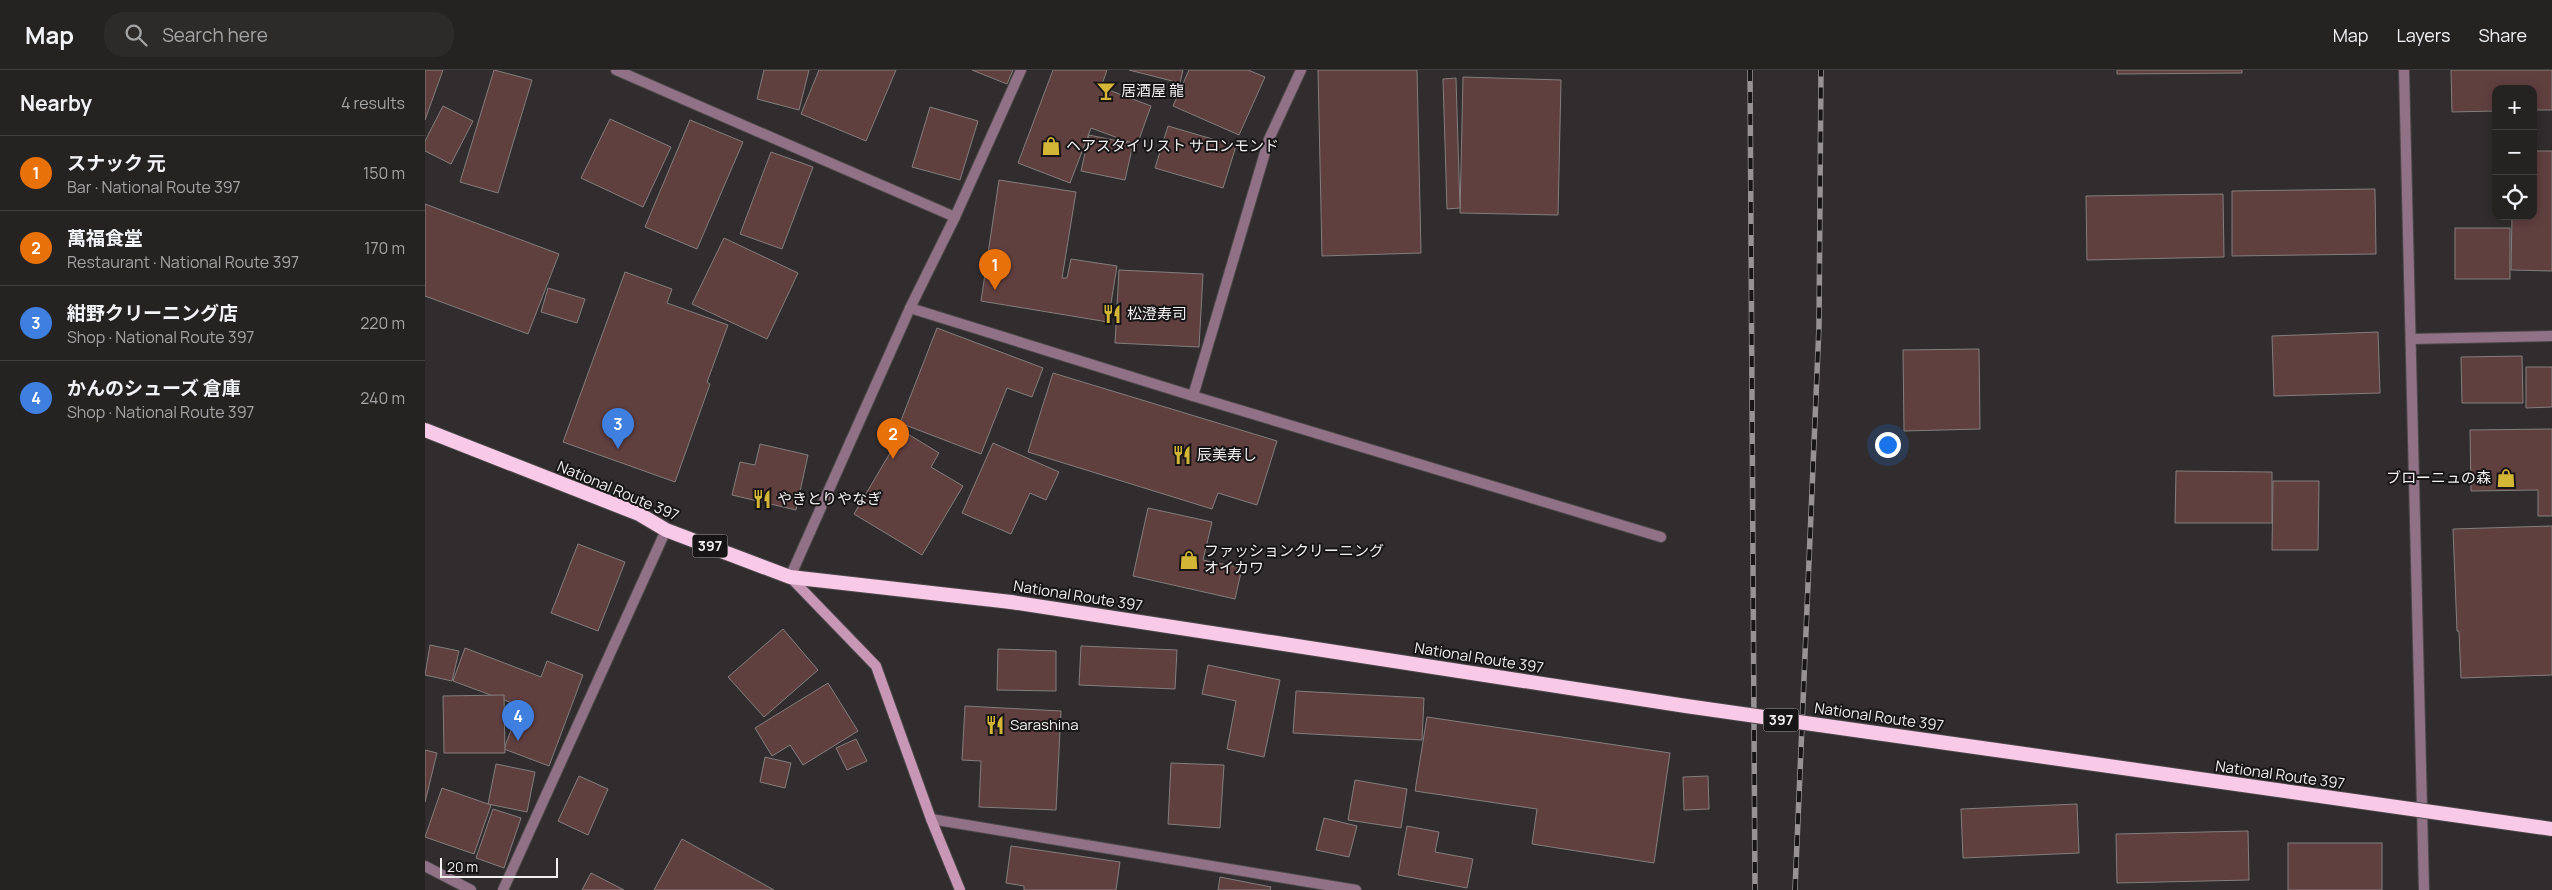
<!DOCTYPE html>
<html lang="en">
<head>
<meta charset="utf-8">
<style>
  :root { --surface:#252222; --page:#2d2a2a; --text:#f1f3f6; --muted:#a3a4a5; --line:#423f40; --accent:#b45309 }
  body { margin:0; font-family:Manrope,"Noto Sans JP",sans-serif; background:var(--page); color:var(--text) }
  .controls { position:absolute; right:15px; top:15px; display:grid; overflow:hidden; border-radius:10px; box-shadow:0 2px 12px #0003 }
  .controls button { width:45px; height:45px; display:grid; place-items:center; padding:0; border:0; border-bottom:1px solid var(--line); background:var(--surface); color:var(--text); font:25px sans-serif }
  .scale { position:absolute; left:15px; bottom:12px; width:118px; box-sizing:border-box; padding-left:5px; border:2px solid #f2eff0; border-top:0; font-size:14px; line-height:18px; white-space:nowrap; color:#f2eff0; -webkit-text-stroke:4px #171516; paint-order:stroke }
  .you { position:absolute; left:1462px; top:374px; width:18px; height:18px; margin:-12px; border:4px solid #fff; border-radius:50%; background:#1a73e8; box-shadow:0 0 0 8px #1a73e833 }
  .badge { display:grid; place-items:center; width:32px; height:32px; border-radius:50%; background:var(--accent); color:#fff; font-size:16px; font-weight:700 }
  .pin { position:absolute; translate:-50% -41px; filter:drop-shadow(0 1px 2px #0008) }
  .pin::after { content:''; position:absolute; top:26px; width:18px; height:15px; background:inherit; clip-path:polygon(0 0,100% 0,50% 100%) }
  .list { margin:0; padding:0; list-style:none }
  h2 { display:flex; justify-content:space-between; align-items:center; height:65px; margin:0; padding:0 20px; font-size:21px }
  h2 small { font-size:16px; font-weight:400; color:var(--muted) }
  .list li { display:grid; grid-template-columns:32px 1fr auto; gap:15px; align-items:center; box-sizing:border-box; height:75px; padding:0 20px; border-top:1px solid var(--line) }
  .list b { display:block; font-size:19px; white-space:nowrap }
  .list p { margin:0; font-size:16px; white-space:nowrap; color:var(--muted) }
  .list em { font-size:16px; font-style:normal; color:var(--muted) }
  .icon { flex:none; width:28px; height:28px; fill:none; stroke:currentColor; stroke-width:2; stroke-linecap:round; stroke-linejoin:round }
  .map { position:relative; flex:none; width:2127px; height:820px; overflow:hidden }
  header { display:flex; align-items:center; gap:30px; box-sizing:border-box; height:70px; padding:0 25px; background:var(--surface); border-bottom:1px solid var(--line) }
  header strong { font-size:24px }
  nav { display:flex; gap:28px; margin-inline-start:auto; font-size:18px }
  .search { width:350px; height:45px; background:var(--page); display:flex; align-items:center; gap:12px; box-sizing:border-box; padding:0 18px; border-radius:20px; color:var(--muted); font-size:19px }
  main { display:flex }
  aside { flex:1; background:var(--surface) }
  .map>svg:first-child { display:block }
  .building { fill:#603f3f; stroke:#837e7e }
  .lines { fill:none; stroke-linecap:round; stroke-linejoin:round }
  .minor-casing { stroke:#4c4849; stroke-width:12 }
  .tertiary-casing { stroke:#4c4849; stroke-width:12 }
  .secondary-casing { stroke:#4c4849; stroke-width:12 }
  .trunk-casing { stroke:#4c4849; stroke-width:16 }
  .minor { stroke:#907185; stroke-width:10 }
  .tertiary { stroke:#907185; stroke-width:10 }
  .secondary { stroke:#c897b6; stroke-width:10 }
  .trunk { stroke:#f8cae8; stroke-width:14 }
  .rail-casing { stroke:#979394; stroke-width:5.5 }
  .rail { stroke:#171516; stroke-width:4; stroke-dasharray:11; stroke-linecap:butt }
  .trunk-bridge-casing { stroke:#4c4849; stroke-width:16; stroke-linecap:butt }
  .trunk-bridge { stroke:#f8cae8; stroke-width:14 }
  .labels { text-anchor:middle; stroke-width:4; stroke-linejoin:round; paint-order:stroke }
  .shield { fill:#171516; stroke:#b0aeaf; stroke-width:1 }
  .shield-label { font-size:14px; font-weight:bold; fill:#f2eff0 }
  .poi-label { font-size:15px; fill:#f2eff0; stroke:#171516; text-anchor:start }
  .street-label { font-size:15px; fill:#f2eff0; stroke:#171516 }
</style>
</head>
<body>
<header>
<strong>Map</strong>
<div class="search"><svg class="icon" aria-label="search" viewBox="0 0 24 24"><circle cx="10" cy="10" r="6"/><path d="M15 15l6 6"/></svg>Search here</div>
<nav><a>Map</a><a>Layers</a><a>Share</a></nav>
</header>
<main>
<aside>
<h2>Nearby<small>4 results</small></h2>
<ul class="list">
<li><span class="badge" style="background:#e8710a">1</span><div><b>スナック 元</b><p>Bar · National Route 397</p></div><em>150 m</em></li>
<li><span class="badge" style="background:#e8710a">2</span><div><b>萬福食堂</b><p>Restaurant · National Route 397</p></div><em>170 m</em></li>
<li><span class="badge" style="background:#3f7fe0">3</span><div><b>紺野クリーニング店</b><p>Shop · National Route 397</p></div><em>220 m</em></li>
<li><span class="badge" style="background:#3f7fe0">4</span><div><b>かんのシューズ 倉庫</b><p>Shop · National Route 397</p></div><em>240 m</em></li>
</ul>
</aside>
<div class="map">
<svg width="2127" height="820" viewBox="0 0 2127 820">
  <rect width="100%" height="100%" fill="#312d2e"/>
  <!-- building -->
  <g class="building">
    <path d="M0,0H18L0,50Z"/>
    <path d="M69,0L107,10L73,123L35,112Z"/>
    <path d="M339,0H384L374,40L332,29Z"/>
    <path d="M394,0H471L441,71L376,44Z"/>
    <path d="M547,0H588L582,14Z"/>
    <path d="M628,0H682L676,17L726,36L712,75L666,58L645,113L593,93Z"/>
    <path d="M704,0H758L755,13Z"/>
    <path d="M764,0H823L840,7L814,65L748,36Z"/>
    <path d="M893,0H992L996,183L897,186Z"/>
    <path d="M1692,0H1817V3L1692,4Z"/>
    <path d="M2026,0H2127V40H2108V19H2071V41L2027,42Z"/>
    <path d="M1038,7L1136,10L1133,145L1035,143Z"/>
    <path d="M1031,8L1035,138L1022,139L1018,9Z"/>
    <path d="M18,36L48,51L26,94L0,81V71Z"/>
    <path d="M505,37L553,51L535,110L487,97Z"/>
    <path d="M185,49L246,77L218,137L156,108Z"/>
    <path d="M265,50L318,72L272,179L220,157Z"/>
    <path d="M743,56L811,76L798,118L730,98Z"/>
    <path d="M664,65L708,74L700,110L656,101Z"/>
    <path d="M2108,81H2127V201L2086,200L2087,146H2108Z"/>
    <path d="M346,82L388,97L357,179L315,164Z"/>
    <path d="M574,110L651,122L637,208H642L646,189L692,196L683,252L556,231Z"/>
    <path d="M1950,119L1951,184L1807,186V121Z"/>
    <path d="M1798,124L1799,187L1662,190L1661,126Z"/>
    <path d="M0,134L134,184L103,264L0,226Z"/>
    <rect x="2030" y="158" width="55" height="51"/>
    <path d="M299,168L373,203L342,269L267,234Z"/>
    <path d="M694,200L778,204L774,277L690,273Z"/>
    <path d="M200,202L247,219L242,233L303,255L282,312L285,314L250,412L138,372Z"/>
    <path d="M123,218L160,229L152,253L116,242Z"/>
    <path d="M512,258L618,298L607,327L582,318L556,384L475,353Z"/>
    <path d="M1953,262L1955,323L1849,326L1847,266Z"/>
    <path d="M1554,279L1555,359L1479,361L1478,280Z"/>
    <path d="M2097,286L2098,333H2037L2036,287Z"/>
    <path d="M2101,297H2127V337L2101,338Z"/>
    <path d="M628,303L852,371L832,435L793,423L787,439L603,382Z"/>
    <path d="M2127,359V446H2113V420L2046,421L2045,360Z"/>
    <path d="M478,361L514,383L506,397L538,416L497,485L429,444Z"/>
    <path d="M568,373L634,402L621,430L605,423L586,464L537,443Z"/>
    <path d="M335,374L383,385L371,440L307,425L315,392L330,395Z"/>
    <path d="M1751,401L1847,402V453H1750Z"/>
    <path d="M1848,411H1894L1893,480H1847Z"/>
    <path d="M723,438L787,452L778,490L817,498L810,529L708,506Z"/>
    <path d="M2127,456V605L2036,608L2034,561H2032L2028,459Z"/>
    <path d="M153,474L200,492L173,561L126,543Z"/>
    <path d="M358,559L393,600L339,647L303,607Z"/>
    <path d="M5,575L34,581L27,611L0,605Z"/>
    <path d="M656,576L752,580L750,619L654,615Z"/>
    <path d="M40,578L116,607L122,591L158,605L124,696L79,679L95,636L28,611Z"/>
    <path d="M573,579L631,581V621L572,620Z"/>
    <path d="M783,595L855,610L839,687L802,679L811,631L777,624Z"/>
    <path d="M403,613L433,661L378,695L365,675L347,686L330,658Z"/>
    <path d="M871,621L999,628L997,670L868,663Z"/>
    <path d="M79,625L80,683H19L18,626Z"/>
    <path d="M540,636L636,641L631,740L554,737L556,691L537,690Z"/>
    <path d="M1002,647L1245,683L1229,793L1107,774L1112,739L990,721Z"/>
    <path d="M431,669L442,691L422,700L411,678Z"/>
    <path d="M0,680L12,683L0,732Z"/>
    <path d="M340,687L366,693L360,718L335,712Z"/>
    <path d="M746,693L799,695L795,758L743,754Z"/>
    <path d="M71,694L110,702L102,742L63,734Z"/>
    <path d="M154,706L183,719L163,765L133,751Z"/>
    <path d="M1283,706L1284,739L1259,740L1258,707Z"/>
    <path d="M930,710L982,719L976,758L923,750Z"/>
    <path d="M17,718L66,735L49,784L0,767Z"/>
    <path d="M1652,734L1654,783L1538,788L1536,739Z"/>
    <path d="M68,739L96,748L79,798L51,788Z"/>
    <path d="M899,748L932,756L924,787L891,780Z"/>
    <path d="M982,756L1014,762L1010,782L1048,789L1042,818L973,805Z"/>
    <path d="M1823,761L1824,810L1692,813L1691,764Z"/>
    <path d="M257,769L349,820H229Z"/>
    <rect x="1863" y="773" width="94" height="47"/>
    <path d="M586,776L695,792L691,820H599V816L581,813Z"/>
    <path d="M166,803L199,820H157Z"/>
    <path d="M795,807L846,817L845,820H793Z"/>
  </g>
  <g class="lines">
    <!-- minor casing -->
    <g class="minor-casing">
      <g id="minor">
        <path d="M191,0L530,147"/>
        <path d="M485,238L768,326L1236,467"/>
        <path d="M1986,269L2127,266"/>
        <path d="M768,326L844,69L876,0"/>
        <path d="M506,749L931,820"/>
        <path d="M0,796L46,820"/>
        <path d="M78,820L241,460"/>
      </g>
    </g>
    <!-- tertiary casing -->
    <g class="tertiary-casing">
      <g id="tertiary">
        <path d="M1979,0L1999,820"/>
        <path d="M365,507L485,238L530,147L596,0"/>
      </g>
    </g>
    <!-- secondary casing -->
    <g class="secondary-casing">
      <path id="secondary" d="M365,507L451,596L506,749L535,820"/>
    </g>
    <!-- trunk casing -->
    <g class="trunk-casing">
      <path id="trunk" d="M0,360L214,444L241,460L365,507L586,532"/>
    </g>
    <!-- minor -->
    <use href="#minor" class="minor"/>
    <!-- tertiary -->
    <use href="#tertiary" class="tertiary"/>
    <!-- secondary -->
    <use href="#secondary" class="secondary"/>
    <!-- trunk -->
    <use href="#trunk" class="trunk"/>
    <!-- rail casing -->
    <g class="rail-casing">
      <g id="rail">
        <path d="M1325,0L1330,820"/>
        <path d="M1370,820L1394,256L1396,0"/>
      </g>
    </g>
    <!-- rail -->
    <use href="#rail" class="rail"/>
    <!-- trunk-bridge casing -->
    <g class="trunk-bridge-casing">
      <path id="trunk-bridge" d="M586,532L1261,636L2127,759"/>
    </g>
    <!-- trunk-bridge -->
    <use href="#trunk-bridge" class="trunk-bridge"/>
  </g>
  <!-- icons -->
  <defs>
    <g id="bar-bare" transform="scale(1.5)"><path d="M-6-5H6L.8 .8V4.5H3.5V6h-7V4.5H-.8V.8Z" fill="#d3b635" stroke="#171516" stroke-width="2.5" paint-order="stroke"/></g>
    <g id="shop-bare" transform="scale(1.5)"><path d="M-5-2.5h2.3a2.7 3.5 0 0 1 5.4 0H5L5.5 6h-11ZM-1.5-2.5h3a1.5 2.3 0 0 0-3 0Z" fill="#d3b635" stroke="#171516" stroke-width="2.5" paint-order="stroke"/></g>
    <g id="restaurant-bare" transform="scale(1.5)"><path d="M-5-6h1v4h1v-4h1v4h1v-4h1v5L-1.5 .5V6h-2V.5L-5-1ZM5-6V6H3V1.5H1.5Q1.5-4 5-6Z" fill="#d3b635" stroke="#171516" stroke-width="2.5" paint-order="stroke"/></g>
  </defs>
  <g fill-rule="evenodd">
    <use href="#bar-bare" x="681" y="21"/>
    <use href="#shop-bare" x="626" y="76"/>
    <use href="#restaurant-bare" x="687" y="244"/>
    <use href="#restaurant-bare" x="757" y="385"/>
    <use href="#shop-bare" x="2081" y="408"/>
    <use href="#restaurant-bare" x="337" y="429"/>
    <use href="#shop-bare" x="764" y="490"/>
    <use href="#restaurant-bare" x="570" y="655"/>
  </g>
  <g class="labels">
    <!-- shield labels -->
    <g class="shield">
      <rect x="267.5" y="464.5" width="35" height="23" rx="4"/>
      <rect x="1338.5" y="638.5" width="35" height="23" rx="4"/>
    </g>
    <g class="shield-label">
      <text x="285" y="481">397</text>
      <text x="1356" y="655">397</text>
    </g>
    <!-- poi labels -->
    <g class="poi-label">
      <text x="696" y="26">居酒屋 龍</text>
      <text x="641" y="81">ヘアスタイリスト サロンモンド</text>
      <text x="702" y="249">松澄寿司</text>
      <text x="772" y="390">辰美寿し</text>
      <text x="2066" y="413" text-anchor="end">ブローニュの森</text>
      <text x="352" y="434">やきとりやなぎ</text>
      <text x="779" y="486">ファッションクリーニング<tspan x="779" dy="17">オイカワ</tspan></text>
      <text x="585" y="660">Sarashina</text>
    </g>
    <!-- street labels -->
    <g class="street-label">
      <text transform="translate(193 421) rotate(23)" y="5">National Route 397</text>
      <text transform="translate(653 526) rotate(9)" y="5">National Route 397</text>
      <text transform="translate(1054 588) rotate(9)" y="5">National Route 397</text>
      <text transform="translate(1454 647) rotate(8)" y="5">National Route 397</text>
      <text transform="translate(1855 705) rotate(8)" y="5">National Route 397</text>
    </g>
  </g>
</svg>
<div class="controls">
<button>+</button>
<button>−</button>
<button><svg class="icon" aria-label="locate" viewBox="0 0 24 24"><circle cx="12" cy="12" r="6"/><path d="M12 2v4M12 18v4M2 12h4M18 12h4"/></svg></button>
</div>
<div class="scale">20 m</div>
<div class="you"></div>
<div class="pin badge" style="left:570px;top:220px;background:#e8710a">1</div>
<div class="pin badge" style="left:468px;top:389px;background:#e8710a">2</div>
<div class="pin badge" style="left:193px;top:379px;background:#3f7fe0">3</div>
<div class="pin badge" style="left:93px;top:671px;background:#3f7fe0">4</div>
</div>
</main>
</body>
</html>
